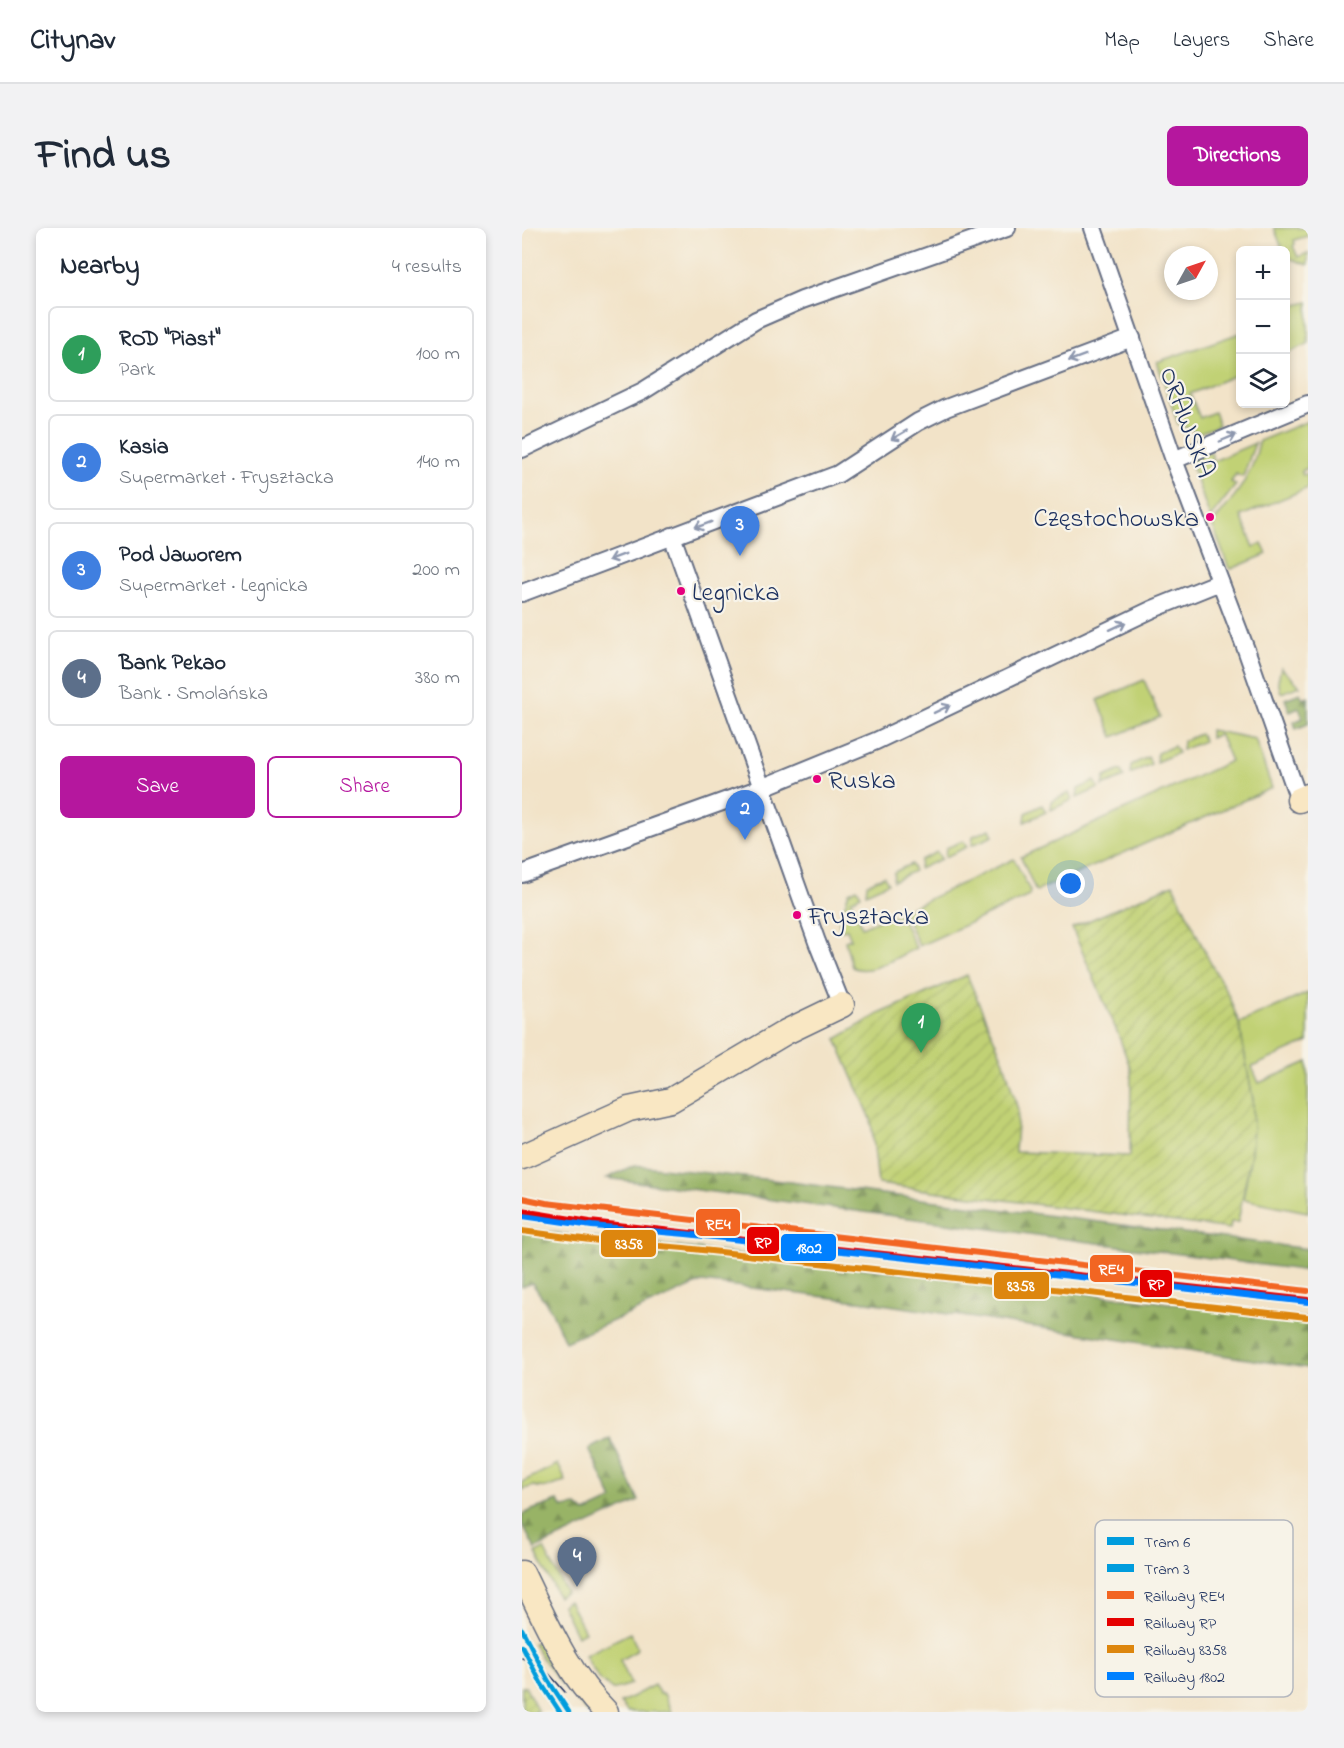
<!DOCTYPE html>
<html lang="en">
<head>
<meta charset="utf-8">
<style>
  :root { --surface:#fff; --page:#f2f2f3; --text:#1f2937; --muted:#747a83; --line:#e0e1e3; --accent:#b5179e }
  body { margin:0; font-family:"Indie Flower",sans-serif; background:var(--page); color:var(--text) }
  .controls { position:absolute; right:18px; top:18px; display:grid; overflow:hidden; border-radius:9px; box-shadow:0 3px 9px #0003 }
  .controls button { width:54px; height:54px; display:grid; place-items:center; padding:0; border:0; border-bottom:2px solid var(--line); background:var(--surface); color:var(--text); font:30px sans-serif }
  .compass { position:absolute; left:642px; top:18px; width:54px; height:54px; border-radius:50%; background:var(--surface); box-shadow:0 3px 9px #0003; rotate:50deg }
  .you { position:absolute; left:549px; top:656px; width:21px; height:21px; margin:-15px; border:4px solid #fff; border-radius:50%; background:#1a73e8; box-shadow:0 0 0 9px #1a73e833 }
  .badge { display:grid; place-items:center; width:39px; height:39px; border-radius:50%; background:var(--accent); color:#fff; font-size:20px; font-weight:700 }
  .pin { position:absolute; translate:-50% -50px; filter:drop-shadow(0 2px 3px #0008) }
  .pin::after { content:''; position:absolute; top:32px; width:21px; height:18px; background:inherit; clip-path:polygon(0 0,100% 0,50% 100%) }
  .list { margin:0; padding:0; list-style:none }
  h2 { display:flex; justify-content:space-between; align-items:center; height:78px; margin:0; padding:0 24px; font-size:26px }
  h2 small { font-size:20px; font-weight:400; color:var(--muted) }
  .list li { display:grid; grid-template-columns:39px 1fr auto; gap:18px; align-items:center; box-sizing:border-box; height:96px; margin:0 12px 12px; padding:0 12px; border:2px solid var(--line); border-radius:9px }
  .list b { display:block; font-size:22px; white-space:nowrap }
  .list p { margin:0; font-size:20px; white-space:nowrap; color:var(--muted) }
  .list em { font-size:20px; font-style:normal; color:var(--muted) }
  .actions { display:flex; gap:12px; padding:18px 24px }
  .actions a { flex:1; padding:14px 0; border:2px solid var(--accent); border-radius:9px; text-align:center; font-size:21px; color:var(--accent) }
  .actions .main { background:var(--accent); color:#fff }
  .icon { flex:none; width:33px; height:33px; fill:none; stroke:currentColor; stroke-width:2; stroke-linecap:round; stroke-linejoin:round }
  .map { position:relative; flex:none; width:786px; height:1484px; overflow:hidden; border-radius:9px }
  header { display:flex; align-items:center; gap:36px; box-sizing:border-box; height:84px; padding:0 30px; background:var(--surface); border-bottom:2px solid var(--line) }
  header strong { font-size:28px }
  nav { display:flex; gap:33px; margin-inline-start:auto; font-size:21px }
  .intro { display:flex; align-items:center; justify-content:space-between; box-sizing:border-box; height:144px; padding:0 36px }
  h1 { margin:0; font-size:42px }
  .button { padding:15px 27px; border-radius:9px; background:var(--accent); color:#fff; font-size:21px; font-weight:700 }
  main { display:flex; gap:36px; padding:0 36px }
  aside { flex:1; background:var(--surface); border-radius:9px; box-shadow:0 3px 9px #0003 }
  .map>svg:first-child { display:block }
  .green { fill:#c1d174; stroke:#6e8069; stroke-width:1.5 }
  .forest { fill:url(#forest-firs); stroke:#5a7162; stroke-width:1.5 }
  .garden { fill:url(#garden-furrows); stroke:#6e8069; stroke-width:1.5 }
  .lines { fill:none; stroke-linecap:round; stroke-linejoin:round }
  .street-casing { stroke:#666e83; stroke-width:20 }
  .secondary-casing { stroke:#666e83; stroke-width:27 }
  .street { stroke:#fff; stroke-width:16 }
  .secondary { stroke:#f9e7c3; stroke-width:24 }
  .tram { stroke:#1b2f5e; stroke-width:1.5 }
  .rail-1-casing { stroke:#f7f3e8; stroke-width:10 }
  .rail-2-casing { stroke:#f7f3e8; stroke-width:10 }
  .rail-3-casing { stroke:#f7f3e8; stroke-width:10 }
  .rail-4-casing { stroke:#f7f3e8; stroke-width:10 }
  .rail-1 { stroke:#f26522; stroke-width:6 }
  .rail-2 { stroke:#e50000; stroke-width:6 }
  .rail-3 { stroke:#dd860e; stroke-width:6 }
  .rail-4 { stroke:#0080ff; stroke-width:6 }
  .tram-1-casing { stroke:#f7f3e8; stroke-width:9 }
  .tram-2-casing { stroke:#f7f3e8; stroke-width:9 }
  .tram-1 { stroke:#009cdd; stroke-width:4.5 }
  .tram-2 { stroke:#009cdd; stroke-width:4.5 }
  .oneway { stroke:#8d97ae }
  .bus-dot { fill:#e5007d; stroke:#f7f3e8; stroke-width:2 }
  .labels { text-anchor:middle; stroke-width:4.5; stroke-linejoin:round; paint-order:stroke }
  .bus-label { font-size:26px; fill:#1b2f5e; stroke:#f7f3e8; text-anchor:start }
  .street-label { font-size:27px; fill:#1b2f5e; stroke:#f7f3e8 }
  .key { fill:#f7f3e8; stroke:#b5b8bf; stroke-width:1.5 }
  .key-label { font-size:16px; fill:#1b2f5e }
  .line-badge { stroke:#f7f3e8; stroke-width:2 }
  .badge-label { font-size:16px; text-anchor:middle; font-weight:bold; fill:#fff }
</style>
</head>
<body>
<header>
<strong>Citynav</strong>
<nav><a>Map</a><a>Layers</a><a>Share</a></nav>
</header>
<div class="intro"><h1>Find us</h1><a class="button">Directions</a></div>
<main>
<aside>
<h2>Nearby<small>4 results</small></h2>
<ul class="list">
<li><span class="badge" style="background:#2e9e5b">1</span><div><b>ROD &quot;Piast&quot;</b><p>Park</p></div><em>100 m</em></li>
<li><span class="badge" style="background:#3f7fe0">2</span><div><b>Kasia</b><p>Supermarket · Frysztacka</p></div><em>140 m</em></li>
<li><span class="badge" style="background:#3f7fe0">3</span><div><b>Pod Jaworem</b><p>Supermarket · Legnicka</p></div><em>200 m</em></li>
<li><span class="badge" style="background:#5c6f8a">4</span><div><b>Bank Pekao</b><p>Bank · Smolańska</p></div><em>380 m</em></li>
</ul>
<div class="actions"><a class="main">Save</a><a>Share</a></div>
</aside>
<div class="map">
<svg width="786" height="1484" viewBox="0 0 786 1484">
  <defs>
    <pattern id="forest-firs" width="22" height="20" patternUnits="userSpaceOnUse" patternTransform="scale(1.5)"><rect width="22" height="20" fill="#98b366"/><path d="M5 1l3.5 6h-7zM16 11l3.5 6h-7z" fill="#7b9257"/></pattern>
    <pattern id="garden-furrows" width="10" height="10" patternUnits="userSpaceOnUse" patternTransform="scale(1.5)"><rect width="10" height="10" fill="#c1d174"/><path d="M-1 1l2-2M0 10L10 0M9 11l2-2" fill="none" stroke="#a5b467"/></pattern>
  </defs>
  <rect width="100%" height="100%" fill="#f7f3e8"/>
  <filter id="ink" filterUnits="userSpaceOnUse"><feTurbulence type="fractalNoise" baseFrequency=".0167" numOctaves="2"/><feDisplacementMap in="SourceGraphic" scale="12" xChannelSelector="R" yChannelSelector="G"/><feConvolveMatrix kernelMatrix="1 2 1 2 8 2 1 2 1" color-interpolation-filters="sRGB"/></filter>
  <filter id="wash" filterUnits="userSpaceOnUse"><feTurbulence type="fractalNoise" baseFrequency=".008" numOctaves="4" result="noise"/><feDisplacementMap in="SourceGraphic" scale="24" xChannelSelector="R" yChannelSelector="G"/><feGaussianBlur stdDeviation="1.35" result="paint"/><feColorMatrix in="noise" values="0 0 0 0 0 0 0 0 0 0 0 0 0 0 0 0 0 1.4 0 .05"/><feComposite in="paint" operator="in"/></filter>
  <g filter="url(#wash)">
    <rect width="100%" height="100%" fill="#f2e3c8"/>
    <!-- green -->
    <g class="green">
      <path d="M752,0H786V8L772,12L773,16L771,18L776,29L786,25V37L764,29V22H761Z"/>
      <path d="M786,74V116L764,126V80Z"/>
      <path d="M718,105V145L668,166L678,190L692,184L697,197L677,205L656,196L635,134Z"/>
      <path d="M786,193V240L779,243L781,247L786,245V260L719,288L732,319L740,316L745,326L709,341L706,338L690,296C711,271 732,247 737,213Z"/>
      <path d="M733,215L722,246L720,249L714,246L709,254L714,257L688,290L671,241V230L688,224L690,227L689,234Z"/>
      <path d="M759,440L778,458L759,465L756,453Z"/>
      <path d="M622,452L638,489L591,509L576,472Z"/>
      <path d="M688,502L733,511L750,560L515,663L513,662L499,629L709,533L697,506L688,510Z"/>
      <path d="M678,506L682,513L660,522L661,513Z"/>
      <path d="M652,518L656,525L634,534L635,525Z"/>
      <path d="M626,529L629,536L608,546L609,537Z"/>
      <path d="M599,542L602,549L581,558L583,549Z"/>
      <path d="M573,553L577,560L555,570L556,561Z"/>
      <path d="M547,565L550,572L529,582L530,573Z"/>
      <path d="M520,577L524,584L503,594L504,585Z"/>
      <path d="M468,601L471,608L450,617L451,608Z"/>
      <path d="M441,613L445,619L423,629L424,620Z"/>
      <path d="M415,624L419,631L397,641L398,632Z"/>
      <path d="M492,631L508,663L507,668L397,718L381,683Z"/>
      <path d="M389,636L392,643L371,653L372,644Z"/>
      <path d="M362,648L366,655L344,665L345,656Z"/>
      <path d="M335,660L339,667L329,672L340,699L367,687L369,690L378,686L394,720C377,727 348,749 330,739L323,713L329,711L325,701L319,702L317,694L327,664Z"/>
      <path d="M786,765V814L730,839L737,855L786,834V984L721,971L729,925L731,872L717,795Z"/>
      <path d="M36,1236L44,1253C33,1257 24,1262 12,1258L0,1262V1254Z"/>
      <path d="M22,1321L44,1364L36,1369L14,1325Z"/>
      <path d="M47,1373L63,1404L55,1408L40,1377Z"/>
      <path d="M108,1405L115,1419L114,1423L98,1432L109,1456L90,1462L76,1450L63,1427Z"/>
      <path d="M15,1414L25,1416L73,1484H65C45,1463 24,1440 11,1415Z"/>
      <path d="M9,1444L20,1449L42,1484H33Z"/>
      <path d="M132,1457L138,1466H142L150,1484H106L98,1475Z"/>
    </g>
    <!-- forest -->
    <g class="forest">
      <path d="M778,465L781,471L786,469V496L774,501L772,494L781,490L777,480L768,484L763,471Z"/>
      <path d="M112,937L268,954L786,1021V1043L85,950Z"/>
      <path d="M0,1001L786,1091V1140L353,1075L180,1054L43,1114L29,1082L10,1055L0,1059Z"/>
      <path d="M88,1210L117,1273L13,1321L0,1296V1287L10,1282L36,1273L41,1280L55,1278L63,1285L91,1272L67,1221Z"/>
    </g>
    <!-- garden -->
    <g class="garden">
      <path d="M651,656L687,732L706,766L717,795L731,872V900L729,925L716,994H709L708,1001L356,956L349,891L314,811L357,786L445,747L482,834L496,882L493,924L608,928L609,842L596,806L550,700Z"/>
      <path d="M0,1459H4L16,1484H0Z"/>
    </g>
  </g>
  <g filter="url(#ink)">
    <g class="lines">
      <!-- street casing -->
      <g class="street-casing">
        <g id="street">
          <path d="M571,0L652,232L725,424L777,572"/>
          <path d="M0,221L121,163L234,92L280,72L485,0"/>
          <path d="M652,232L786,176"/>
          <path d="M150,308L295,714L320,777"/>
          <path d="M0,365L316,246L396,194L424,180L610,110"/>
          <path d="M0,646L239,560L354,513L631,381L698,354"/>
        </g>
      </g>
      <!-- secondary casing -->
      <g class="secondary-casing">
        <g id="secondary">
          <path d="M777,572L786,568"/>
          <path d="M0,929L107,881L149,872L264,804L320,777"/>
          <path d="M0,1345C24,1394 45,1445 84,1484"/>
        </g>
      </g>
      <!-- street -->
      <use href="#street" class="street"/>
      <!-- secondary -->
      <use href="#secondary" class="secondary"/>
      <!-- tram -->
      <path class="tram" d="M0,1430L23,1441L43,1464"/>
      <!-- rail-1 casing -->
      <g class="rail-1-casing">
        <path id="rail-1" d="M0,970L24,975L786,1063"/>
      </g>
      <!-- rail-2 casing -->
      <g class="rail-2-casing">
        <path id="rail-2" d="M0,983L68,994L786,1072"/>
      </g>
      <!-- rail-3 casing -->
      <g class="rail-3-casing">
        <path id="rail-3" d="M0,1003L68,1012L162,1020L785,1089"/>
      </g>
      <!-- rail-4 casing -->
      <g class="rail-4-casing">
        <path id="rail-4" d="M1,988L70,998L164,1006L786,1074"/>
      </g>
      <!-- rail-1 -->
      <use href="#rail-1" class="rail-1"/>
      <!-- rail-2 -->
      <use href="#rail-2" class="rail-2"/>
      <!-- rail-3 -->
      <use href="#rail-3" class="rail-3"/>
      <!-- rail-4 -->
      <use href="#rail-4" class="rail-4"/>
      <!-- tram-1 casing -->
      <g class="tram-1-casing">
        <path id="tram-1" d="M0,1401L26,1452L47,1484"/>
      </g>
      <!-- tram-2 casing -->
      <g class="tram-2-casing">
        <path id="tram-2" d="M0,1418L19,1455L38,1484"/>
      </g>
      <!-- tram-1 -->
      <use href="#tram-1" class="tram-1"/>
      <!-- tram-2 -->
      <use href="#tram-2" class="tram-2"/>
    </g>
    <!-- one-way arrows -->
    <defs><path id="oneway-shaft" d="M-6 0H5M1.5-3L5.5 0L1.5 3" fill="none" stroke-width="1.6" stroke-linecap="round" stroke-linejoin="round" transform="scale(1.5)"/></defs>
    <g class="oneway">
      <use href="#oneway-shaft" transform="translate(555 130) rotate(160)"/>
      <use href="#oneway-shaft" transform="translate(377 207) rotate(150)"/>
      <use href="#oneway-shaft" transform="translate(706 210) rotate(-23)"/>
      <use href="#oneway-shaft" transform="translate(181 297) rotate(159)"/>
      <use href="#oneway-shaft" transform="translate(95 329) rotate(159)"/>
      <use href="#oneway-shaft" transform="translate(596 398) rotate(-25)"/>
      <use href="#oneway-shaft" transform="translate(420 481) rotate(-26)"/>
    </g>
  </g>
  <!-- markers -->
  <g class="bus-dot">
    <circle cx="688" cy="289" r="5"/>
    <circle cx="159" cy="363" r="5"/>
    <circle cx="295" cy="551" r="5"/>
    <circle cx="275" cy="687" r="5"/>
  </g>
  <g class="labels">
    <!-- bus labels -->
    <g class="bus-label">
      <text x="677" y="298" text-anchor="end">Częstochowska</text>
      <text x="170" y="372">Legnicka</text>
      <text x="306" y="560">Ruska</text>
      <text x="286" y="696">Frysztacka</text>
    </g>
    <!-- street labels -->
    <g class="street-label">
      <text transform="translate(666 194) rotate(70)" y="9">ORAWSKA</text>
    </g>
  </g>
  <!-- legend -->
  <rect x="573" y="1292" width="198" height="177" rx="9" class="key"/>
  <rect x="585" y="1309" width="27" height="8" fill="#009cdd"/>
  <rect x="585" y="1336" width="27" height="8" fill="#009cdd"/>
  <rect x="585" y="1363" width="27" height="8" fill="#f26522"/>
  <rect x="585" y="1390" width="27" height="8" fill="#e50000"/>
  <rect x="585" y="1417" width="27" height="8" fill="#dd860e"/>
  <rect x="585" y="1444" width="27" height="8" fill="#0080ff"/>
  <g class="key-label">
    <text x="622" y="1319">Tram 6</text>
    <text x="622" y="1346">Tram 3</text>
    <text x="622" y="1373">Railway RE4</text>
    <text x="622" y="1400">Railway RP</text>
    <text x="622" y="1427">Railway 8358</text>
    <text x="622" y="1454">Railway 1802</text>
  </g>
  <g class="line-badge">
    <rect x="173" y="980" width="46" height="29" rx="6" fill="#f26522"/>
    <rect x="224" y="998" width="34" height="29" rx="6" fill="#e50000"/>
    <rect x="78" y="1001" width="57" height="29" rx="6" fill="#dd860e"/>
    <rect x="258" y="1005" width="57" height="29" rx="6" fill="#0080ff"/>
    <rect x="567" y="1026" width="45" height="29" rx="6" fill="#f26522"/>
    <rect x="617" y="1041" width="34" height="29" rx="6" fill="#e50000"/>
    <rect x="471" y="1043" width="57" height="29" rx="6" fill="#dd860e"/>
  </g>
  <g class="badge-label">
    <text x="196" y="1001">RE4</text>
    <text x="241" y="1019">RP</text>
    <text x="107" y="1021">8358</text>
    <text x="287" y="1025">1802</text>
    <text x="589" y="1046">RE4</text>
    <text x="634" y="1061">RP</text>
    <text x="499" y="1063">8358</text>
  </g>
</svg>
<div class="controls">
<button>+</button>
<button>−</button>
<button><svg class="icon" aria-label="layers" viewBox="0 0 24 24"><path d="M12 4l9 5-9 5-9-5zM3 14l9 5 9-5"/></svg></button>
</div>
<svg class="compass" viewBox="-18 -18 36 36"><path d="M0-13l5 13h-10z" fill="#e53935"/><path d="M0 13l5-13h-10z" fill="#747a83"/></svg>
<div class="you"></div>
<div class="pin badge" style="left:399px;top:825px;background:#2e9e5b">1</div>
<div class="pin badge" style="left:223px;top:612px;background:#3f7fe0">2</div>
<div class="pin badge" style="left:218px;top:328px;background:#3f7fe0">3</div>
<div class="pin badge" style="left:55px;top:1359px;background:#5c6f8a">4</div>
</div>
</main>
</body>
</html>
